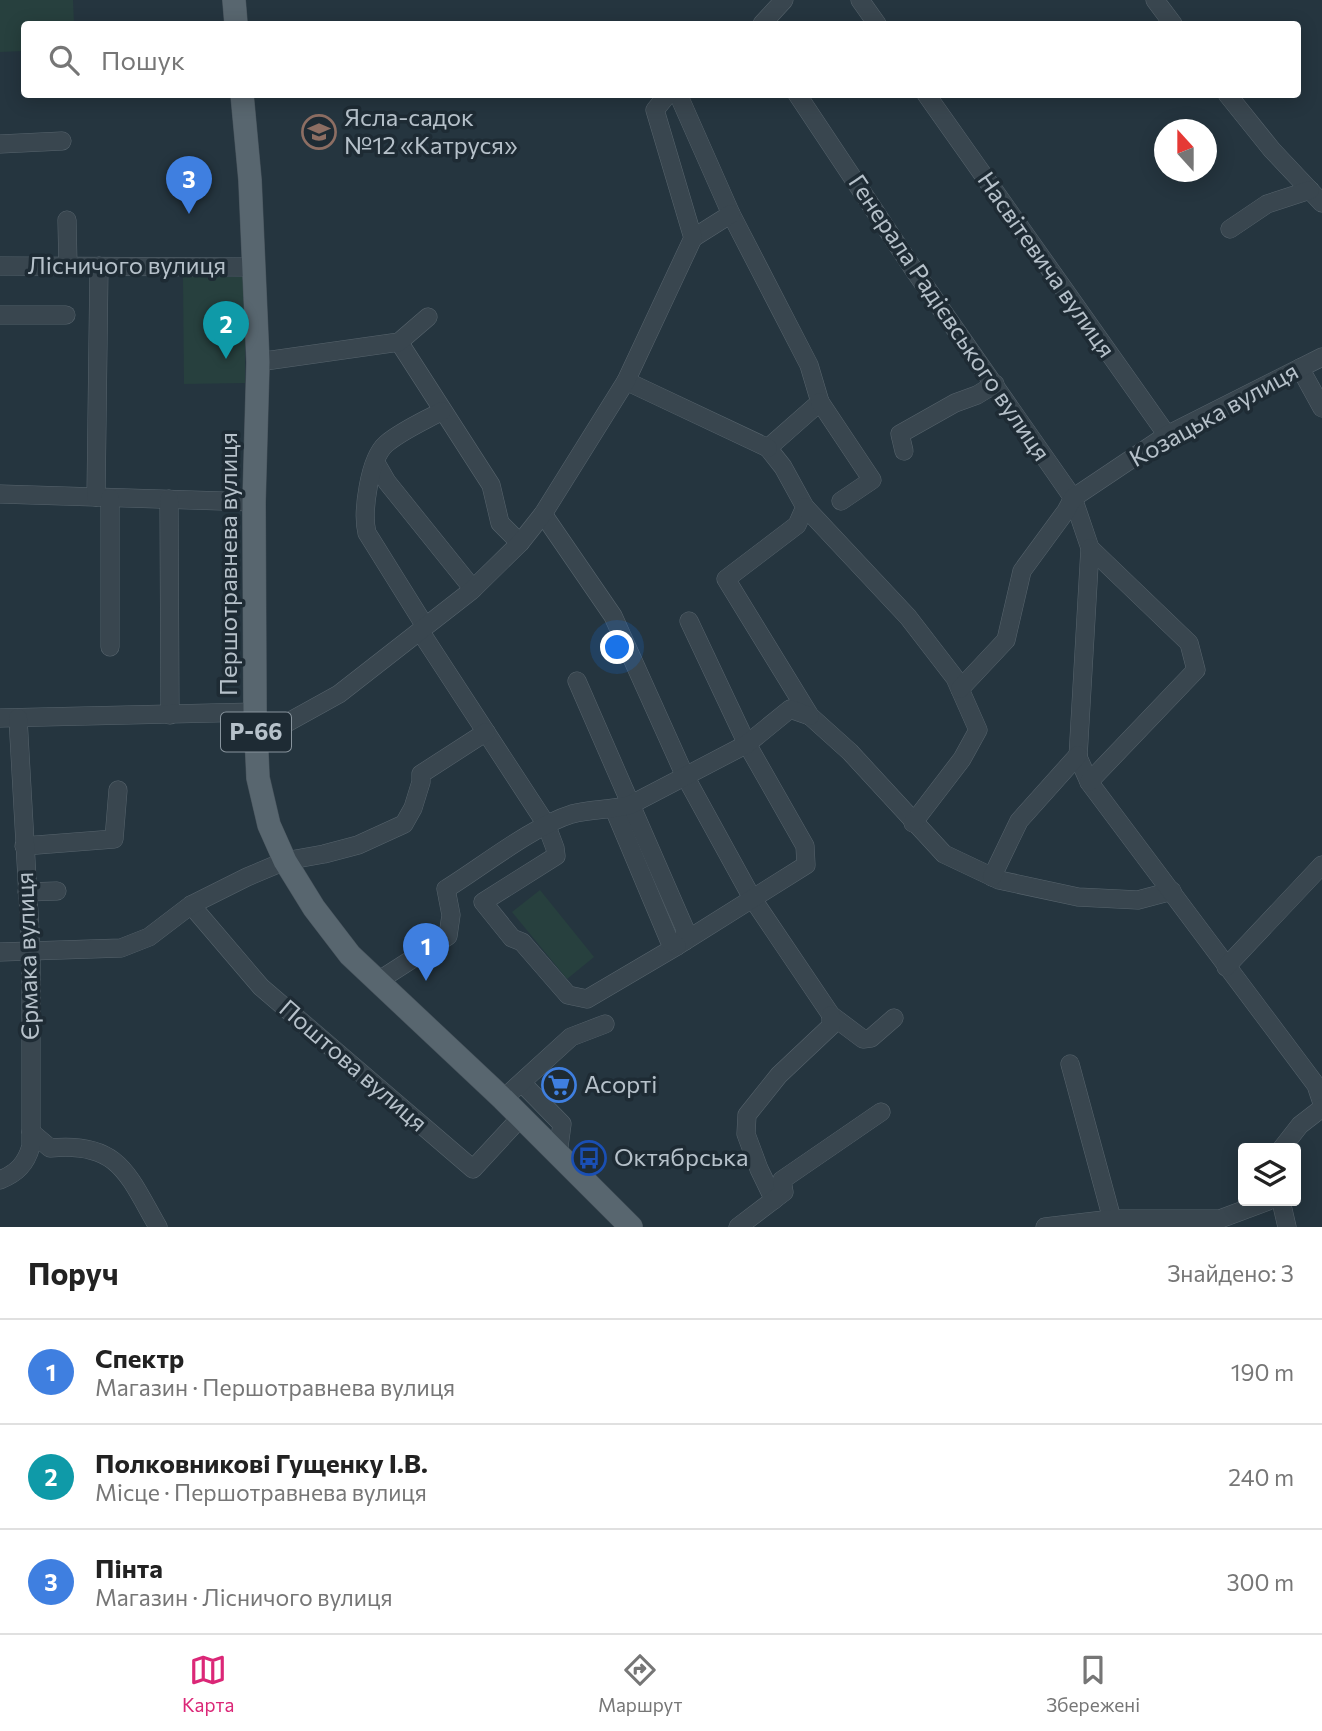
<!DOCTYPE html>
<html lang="uk">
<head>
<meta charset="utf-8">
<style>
  :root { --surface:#fff; --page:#f6f6f6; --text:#222; --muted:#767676; --line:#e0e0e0; --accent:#db2777 }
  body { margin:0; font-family:Commissioner,sans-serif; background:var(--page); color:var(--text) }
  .controls { position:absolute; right:21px; bottom:21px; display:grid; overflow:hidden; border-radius:7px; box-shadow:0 4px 18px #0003 }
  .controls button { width:63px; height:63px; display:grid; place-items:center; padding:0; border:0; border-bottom:2px solid var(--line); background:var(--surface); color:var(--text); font:35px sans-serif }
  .compass { position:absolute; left:1154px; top:119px; width:63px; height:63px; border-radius:50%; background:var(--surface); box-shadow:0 4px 18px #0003; rotate:339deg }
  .you { position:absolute; left:618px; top:648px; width:24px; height:24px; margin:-18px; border:5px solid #fff; border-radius:50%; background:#1a73e8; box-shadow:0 0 0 10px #1a73e833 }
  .badge { display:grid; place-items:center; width:46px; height:46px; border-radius:50%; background:var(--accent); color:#fff; font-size:23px; font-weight:700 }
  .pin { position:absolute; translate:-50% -58px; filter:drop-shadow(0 2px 4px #0008) }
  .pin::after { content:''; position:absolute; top:37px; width:24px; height:21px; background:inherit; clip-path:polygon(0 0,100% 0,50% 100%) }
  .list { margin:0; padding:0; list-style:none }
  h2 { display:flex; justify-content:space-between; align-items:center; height:91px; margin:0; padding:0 28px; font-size:30px }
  h2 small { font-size:23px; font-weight:400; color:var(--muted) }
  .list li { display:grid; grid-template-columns:46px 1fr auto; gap:21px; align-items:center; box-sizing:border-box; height:105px; padding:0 28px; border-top:2px solid var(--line) }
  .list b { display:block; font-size:26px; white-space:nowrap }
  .list p { margin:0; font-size:23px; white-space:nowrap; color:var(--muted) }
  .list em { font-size:23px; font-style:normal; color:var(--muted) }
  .icon { flex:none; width:38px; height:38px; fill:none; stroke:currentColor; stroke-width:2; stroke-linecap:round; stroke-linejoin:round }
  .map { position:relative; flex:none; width:1322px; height:1227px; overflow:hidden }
  .search { position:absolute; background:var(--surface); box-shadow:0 4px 18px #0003; left:21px; right:21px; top:21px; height:77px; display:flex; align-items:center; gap:18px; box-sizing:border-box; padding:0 24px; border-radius:7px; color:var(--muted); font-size:26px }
  .sheet { height:406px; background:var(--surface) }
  nav { display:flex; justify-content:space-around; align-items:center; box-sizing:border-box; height:98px; border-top:2px solid var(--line); background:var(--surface); font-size:19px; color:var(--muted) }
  nav a { display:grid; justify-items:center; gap:4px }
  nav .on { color:var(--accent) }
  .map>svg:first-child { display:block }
  .green { fill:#27403e }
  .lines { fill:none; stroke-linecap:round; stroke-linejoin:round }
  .minor-casing { stroke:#57646d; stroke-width:19 }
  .major-casing { stroke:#46525b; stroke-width:24 }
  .minor { stroke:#39464f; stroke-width:18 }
  .major { stroke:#58666f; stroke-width:23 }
  .labels { text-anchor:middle; stroke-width:7; stroke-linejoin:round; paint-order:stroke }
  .shield { fill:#1e2b34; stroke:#88949d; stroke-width:2 }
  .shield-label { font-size:23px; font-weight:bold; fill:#b6c1ca }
  .poi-label { font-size:24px; fill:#b6c1ca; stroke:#1e2b34; text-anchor:start }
  .street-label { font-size:24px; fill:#b6c1ca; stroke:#1e2b34 }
</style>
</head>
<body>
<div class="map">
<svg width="1322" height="1227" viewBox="0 0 1322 1227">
  <rect width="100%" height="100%" fill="#25353f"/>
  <!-- green -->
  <g class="green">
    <path d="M0,0H73L74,24H24V51L0,52Z"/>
    <path d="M183,277H245V383L184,384Z"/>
    <path d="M540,890L594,957L567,979L512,912Z"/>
  </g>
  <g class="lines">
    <!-- minor casing -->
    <g class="minor-casing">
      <g id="minor">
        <path d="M860,0L877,24"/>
        <path d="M1155,0L1173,24"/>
        <path d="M762,24L784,0"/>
        <path d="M678,94L731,214L809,365L820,402L768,448L783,467L805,507L797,525L726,579L810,716L850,752L944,854L999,880L1078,897L1138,900L1172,891"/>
        <path d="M797,94L914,270L1073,498L1090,548L1078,757L1089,782L1316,1085L1322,1103"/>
        <path d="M926,94L1167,435"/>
        <path d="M1227,94L1272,150L1322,203"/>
        <path d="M0,144L62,141"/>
        <path d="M67,220L68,266"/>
        <path d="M1230,229L1267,204L1310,190"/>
        <path d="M693,238L731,214"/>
        <path d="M0,266L254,267"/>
        <path d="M0,315H66"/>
        <path d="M399,342L491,485L500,523L520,543"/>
        <path d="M258,362L399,342L428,317"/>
        <path d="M1300,368L1322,408"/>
        <path d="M626,381L768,448"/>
        <path d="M820,402L872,480L841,501"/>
        <path d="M904,451L900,434L955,403L977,395L995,384"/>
        <path d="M376,463L387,482L473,589"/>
        <path d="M0,494L254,502"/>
        <path d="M96,497L99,266"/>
        <path d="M169,499L170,715"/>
        <path d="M805,507L908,617L955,678L978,730L962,759L913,823"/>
        <path d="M543,514L613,616L685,776L752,898L831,1015L863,1039L871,1038L894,1018"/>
        <path d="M425,626L367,533C362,513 369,459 386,444C401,431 424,421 442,411"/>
        <path d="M420,631L546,824L555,848L556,856L483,902L512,938L522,942L568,995L587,999L677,946L806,865L805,846L747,744L689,621"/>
        <path d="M110,647V498"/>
        <path d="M577,681L685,929V941"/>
        <path d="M960,689L1006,640L1022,571L1066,511L1073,498L1167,435L1322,357"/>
        <path d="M0,718L255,712"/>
        <path d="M256,740L339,694L471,591L520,543L543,514L626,381L693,238L655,110L668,94"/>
        <path d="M1089,782L1196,670L1189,643L1090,548"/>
        <path d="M614,809L669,940L677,946"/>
        <path d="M24,846L114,839L118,790"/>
        <path d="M992,877L1019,821L1078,755"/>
        <path d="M27,892L57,891"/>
        <path d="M191,905L261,987L473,1169L521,1117"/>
        <path d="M0,952L121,948L149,937L191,905L247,877L285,861L324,854L358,845L404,824L413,808L421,782V774L486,732"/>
        <path d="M1226,967L1322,865"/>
        <path d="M378,981L448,936L451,915L446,889C483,866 533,826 572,814C591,809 611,810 630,805L747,744L790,709L810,716"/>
        <path d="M1070,1064L1112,1219"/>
        <path d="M522,1083L562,1124L558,1154"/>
        <path d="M503,1099L571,1037L605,1024"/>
        <path d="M31,1132L50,1148C119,1141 128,1175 158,1227"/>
        <path d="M1282,1148L1300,1125L1322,1108"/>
        <path d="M0,1180C17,1173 26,1164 31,1146V950L18,718"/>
        <path d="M774,1200L759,1169L746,1134L747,1115L779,1075L831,1026V1015"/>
        <path d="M1281,1201L1287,1227"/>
        <path d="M738,1227L784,1192L782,1180L881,1112"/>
        <path d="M1045,1227L1112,1219H1220L1268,1201"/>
      </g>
    </g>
    <!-- major casing -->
    <g class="major-casing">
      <g id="major">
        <path d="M234,0L236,24"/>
        <path d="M242,94L250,180L258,362L254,502L255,712L258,778L269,825L285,861L314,908L350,955L503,1099L631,1227"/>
      </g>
    </g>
    <!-- minor -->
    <use href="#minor" class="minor"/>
    <!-- major -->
    <use href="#major" class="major"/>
  </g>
  <!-- icons -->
  <defs>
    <g id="school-ring" transform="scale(1.75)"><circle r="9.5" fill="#1e2b34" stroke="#8d6e63" stroke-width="1.5"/><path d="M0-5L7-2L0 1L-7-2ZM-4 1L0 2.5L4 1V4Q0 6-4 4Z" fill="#8d6e63"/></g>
    <g id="supermarket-ring" transform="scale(1.75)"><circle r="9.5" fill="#1e2b34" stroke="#3f7fe0" stroke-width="1.5"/><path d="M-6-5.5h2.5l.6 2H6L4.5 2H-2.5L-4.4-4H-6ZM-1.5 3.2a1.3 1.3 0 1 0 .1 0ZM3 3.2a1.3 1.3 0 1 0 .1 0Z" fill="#3f7fe0"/></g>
    <g id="bus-ring" transform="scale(1.75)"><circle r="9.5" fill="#1e2b34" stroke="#1a4fb4" stroke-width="1.5"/><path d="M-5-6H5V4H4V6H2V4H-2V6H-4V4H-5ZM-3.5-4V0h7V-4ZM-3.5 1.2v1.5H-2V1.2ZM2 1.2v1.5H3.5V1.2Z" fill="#1a4fb4"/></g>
  </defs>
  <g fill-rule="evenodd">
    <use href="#school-ring" x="319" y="132"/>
    <use href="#supermarket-ring" x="559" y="1085"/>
    <use href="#bus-ring" x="589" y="1158"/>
  </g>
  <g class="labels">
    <!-- shield labels -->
    <rect class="shield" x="221" y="712.5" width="70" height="39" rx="5"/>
    <g class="shield-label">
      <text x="256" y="740">Р-66</text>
    </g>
    <!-- poi labels -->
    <g class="poi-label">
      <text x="344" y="126">Ясла-садок<tspan x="344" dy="28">№12 «Катруся»</tspan></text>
      <text x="584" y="1093">Асорті</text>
      <text x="614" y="1166">Октябрська</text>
    </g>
    <!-- street labels -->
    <g class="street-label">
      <text transform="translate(1046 265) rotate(55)" y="8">Насвітевича вулиця</text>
      <text x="127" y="274">Лісничого вулиця</text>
      <text transform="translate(949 318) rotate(56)" y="8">Генерала Радієвського вулиця</text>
      <text transform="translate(1214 415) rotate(-29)" y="8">Козацька вулиця</text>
      <text transform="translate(229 564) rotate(-90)" y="8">Першотравнева вулиця</text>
      <text transform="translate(28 956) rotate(-92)" y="8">Єрмака вулиця</text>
      <text transform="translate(353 1066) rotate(41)" y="8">Поштова вулиця</text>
    </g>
  </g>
</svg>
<div class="controls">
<button><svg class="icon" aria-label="layers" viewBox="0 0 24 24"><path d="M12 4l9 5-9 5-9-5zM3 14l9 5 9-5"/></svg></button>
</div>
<svg class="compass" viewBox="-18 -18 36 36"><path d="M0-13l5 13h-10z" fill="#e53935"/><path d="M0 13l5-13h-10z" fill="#767676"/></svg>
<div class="you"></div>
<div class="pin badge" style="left:426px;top:981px;background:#3f7fe0">1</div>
<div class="pin badge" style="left:226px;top:359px;background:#0f9aa8">2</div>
<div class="pin badge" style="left:189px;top:214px;background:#3f7fe0">3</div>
<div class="search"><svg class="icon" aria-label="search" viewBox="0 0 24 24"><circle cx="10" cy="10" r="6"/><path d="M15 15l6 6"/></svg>Пошук</div>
</div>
<section class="sheet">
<h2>Поруч<small>Знайдено: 3</small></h2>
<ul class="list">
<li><span class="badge" style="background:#3f7fe0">1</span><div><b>Спектр</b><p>Магазин · Першотравнева вулиця</p></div><em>190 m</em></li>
<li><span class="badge" style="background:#0f9aa8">2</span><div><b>Полковникові Гущенку І.В.</b><p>Місце · Першотравнева вулиця</p></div><em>240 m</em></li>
<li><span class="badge" style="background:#3f7fe0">3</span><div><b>Пінта</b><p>Магазин · Лісничого вулиця</p></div><em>300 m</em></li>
</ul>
</section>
<nav>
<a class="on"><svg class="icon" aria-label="map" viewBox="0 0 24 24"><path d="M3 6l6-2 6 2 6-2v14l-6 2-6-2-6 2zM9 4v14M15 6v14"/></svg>Карта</a>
<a><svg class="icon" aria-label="directions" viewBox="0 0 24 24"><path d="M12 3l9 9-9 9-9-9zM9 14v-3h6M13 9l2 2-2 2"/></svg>Маршрут</a>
<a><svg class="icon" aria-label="saved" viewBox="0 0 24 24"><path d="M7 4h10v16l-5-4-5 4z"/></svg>Збережені</a>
</nav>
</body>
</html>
